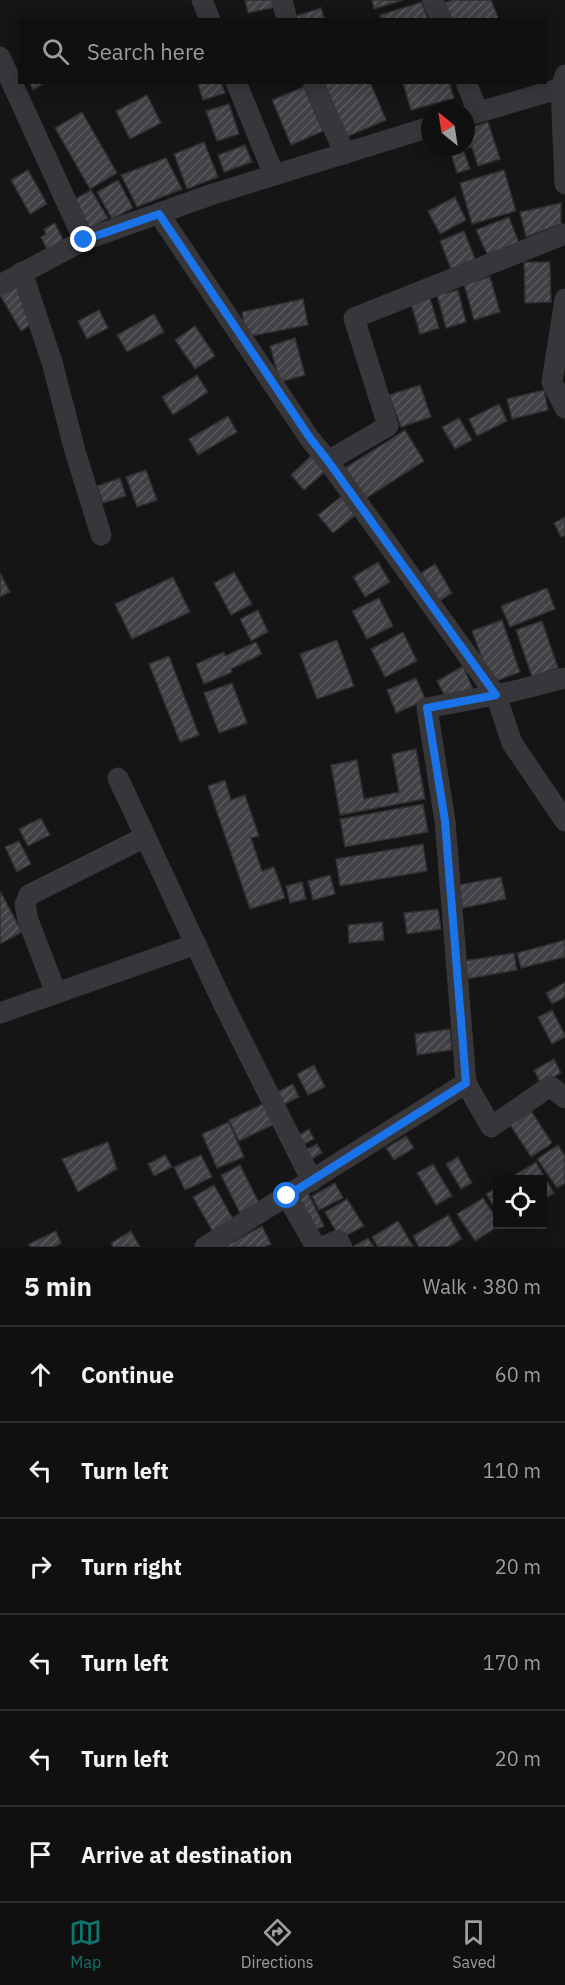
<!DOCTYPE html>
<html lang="en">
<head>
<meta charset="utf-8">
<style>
  :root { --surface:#101010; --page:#1e1e1e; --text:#f1f3f6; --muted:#9c9d9f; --line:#303030; --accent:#0f766e }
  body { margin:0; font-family:"IBM Plex Sans",sans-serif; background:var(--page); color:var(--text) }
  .controls { position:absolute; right:18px; bottom:18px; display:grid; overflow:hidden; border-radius:0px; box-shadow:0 3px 15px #0003 }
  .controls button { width:54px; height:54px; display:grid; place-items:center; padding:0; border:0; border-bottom:2px solid var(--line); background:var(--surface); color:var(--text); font:30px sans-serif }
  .compass { position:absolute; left:421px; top:102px; width:54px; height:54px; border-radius:50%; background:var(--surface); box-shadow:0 3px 15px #0003; rotate:330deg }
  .stop { position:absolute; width:18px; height:18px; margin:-14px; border:4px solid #1a73e8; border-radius:50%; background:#fff }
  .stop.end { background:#1a73e8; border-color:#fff; box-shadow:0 2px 6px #0008 }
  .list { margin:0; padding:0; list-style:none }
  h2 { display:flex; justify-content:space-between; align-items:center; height:78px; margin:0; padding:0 24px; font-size:26px }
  h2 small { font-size:20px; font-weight:400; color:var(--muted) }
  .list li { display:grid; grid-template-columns:39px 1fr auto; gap:18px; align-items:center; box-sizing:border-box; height:96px; padding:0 24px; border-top:2px solid var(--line) }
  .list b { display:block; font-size:22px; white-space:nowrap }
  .list em { font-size:20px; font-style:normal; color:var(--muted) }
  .icon { flex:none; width:33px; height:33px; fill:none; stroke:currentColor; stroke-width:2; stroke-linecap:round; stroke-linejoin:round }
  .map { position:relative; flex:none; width:565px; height:1247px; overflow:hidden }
  .search { position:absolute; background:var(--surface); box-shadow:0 3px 15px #0003; left:18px; right:18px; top:18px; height:66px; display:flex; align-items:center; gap:15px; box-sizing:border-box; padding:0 21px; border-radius:0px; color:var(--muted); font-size:22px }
  .sheet { height:654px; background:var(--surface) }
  nav { display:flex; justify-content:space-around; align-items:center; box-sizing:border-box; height:84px; border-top:2px solid var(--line); background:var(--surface); font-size:16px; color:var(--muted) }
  nav a { display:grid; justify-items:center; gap:3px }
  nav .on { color:var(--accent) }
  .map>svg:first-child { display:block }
  .building { fill:url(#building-hatch); stroke:#2f2f32; stroke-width:1.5 }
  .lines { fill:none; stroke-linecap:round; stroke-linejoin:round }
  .street { stroke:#36363b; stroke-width:21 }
  .route { stroke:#1a73e8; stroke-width:8 }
</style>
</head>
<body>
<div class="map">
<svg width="565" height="1247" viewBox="0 0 565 1247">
  <defs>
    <pattern id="building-hatch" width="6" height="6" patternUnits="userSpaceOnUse" patternTransform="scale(1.5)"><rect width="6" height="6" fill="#424246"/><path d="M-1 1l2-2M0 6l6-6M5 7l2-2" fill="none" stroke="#5a5b5e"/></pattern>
  </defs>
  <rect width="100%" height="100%" fill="#151516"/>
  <!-- building -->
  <g class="building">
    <path d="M245,0H274L276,7L248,13Z"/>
    <path d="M372,0H403L374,9Z"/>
    <path d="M452,0H491L499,20H452L445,3Z"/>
    <path d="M422,2L428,20H381L380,15Z"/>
    <path d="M321,8L325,20H293L292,17Z"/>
    <path d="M29,82H46L33,90Z"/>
    <path d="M197,82H221L225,93L203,100Z"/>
    <path d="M327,82H370L386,120L344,138L322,85Z"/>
    <path d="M449,82L454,98L411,110L403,83Z"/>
    <path d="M304,87L323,131L291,145L272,100Z"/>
    <path d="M147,95L161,123L130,139L116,111Z"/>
    <path d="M229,104L239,134L217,141L206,111Z"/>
    <path d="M82,112L117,173L90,189L55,128Z"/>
    <path d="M488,122L500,159L478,166L472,147L463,149L470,169L457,173L449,147H466V129Z"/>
    <path d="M204,142L218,177L187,189L174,154Z"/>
    <path d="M245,145L252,162L224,172L218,155Z"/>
    <path d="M166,158L182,189L137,207L121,175Z"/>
    <path d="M28,170L47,204L30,214L11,180Z"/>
    <path d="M504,170L516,211L472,224L460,183Z"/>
    <path d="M118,180L133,208L112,219L97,192Z"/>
    <path d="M91,190L108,218L87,230L70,202Z"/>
    <path d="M455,197L466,220L440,234L428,211Z"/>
    <path d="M561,203V224L526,237L520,212Z"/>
    <path d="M509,217L519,243L488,256L476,230Z"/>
    <path d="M55,223L66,246L47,250L41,237L46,234L44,229Z"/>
    <path d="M464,231L475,259L451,269L440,241Z"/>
    <path d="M524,262H550L551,302L525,303Z"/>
    <path d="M490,277L500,312L474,320L464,284Z"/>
    <path d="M15,284L37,321L21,331L0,295Z"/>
    <path d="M458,290L466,322L446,328L437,295Z"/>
    <path d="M430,298L439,328L420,334L411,304Z"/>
    <path d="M303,299L308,325L246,337L242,312Z"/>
    <path d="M99,310L108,328L87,339L78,321Z"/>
    <path d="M154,314L164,332L127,352L117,335Z"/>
    <path d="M195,326L215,356L195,369L175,340Z"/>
    <path d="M295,338L305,375L280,382L270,346Z"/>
    <path d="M197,375L208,392L173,415L162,397Z"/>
    <path d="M420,385L431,417L401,427L389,395Z"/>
    <path d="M544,390L548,410L512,419L507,399Z"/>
    <path d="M499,404L507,421L477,436L469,419Z"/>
    <path d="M228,416L237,432L198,455L189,439Z"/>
    <path d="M459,418L472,440L455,449L442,427Z"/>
    <path d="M405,430L424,461L365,499L345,468Z"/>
    <path d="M314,453L328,469L304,490L291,475Z"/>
    <path d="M146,470L157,500L137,507L126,477Z"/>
    <path d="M120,478L126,496L103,503L97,486Z"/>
    <path d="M343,495L358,513L333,533L318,515Z"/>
    <path d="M565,517V535L561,537L554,523Z"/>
    <path d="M378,562L390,582L365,597L353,577Z"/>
    <path d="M435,564L452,593L439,601L421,573Z"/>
    <path d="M234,572L252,604L231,615L214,583Z"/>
    <path d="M0,573L10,592L0,597Z"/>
    <path d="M173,577L190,612L132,639L115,604Z"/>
    <path d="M547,588L555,609L510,627L501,606Z"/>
    <path d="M379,598L393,626L367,639L352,611Z"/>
    <path d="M258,610L268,632L251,641L240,619Z"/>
    <path d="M502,620L520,672L491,683L472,631Z"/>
    <path d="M542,621L558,668L532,677L516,630Z"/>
    <path d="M403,632L417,661L385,677L371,649Z"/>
    <path d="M337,640L354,686L317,699L300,654Z"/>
    <path d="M256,642L262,654L231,669L232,672L204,684L196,664L224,652L225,656Z"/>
    <path d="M169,656L199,735L180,742L149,664Z"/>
    <path d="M463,666L473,689L446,698L437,681Z"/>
    <path d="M416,678L426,700L396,713L387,690Z"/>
    <path d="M232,683L247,723L219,733L204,693Z"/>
    <path d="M416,749L425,799L340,815L331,765L357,760L364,799L399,792L392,754Z"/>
    <path d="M225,780L231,800L245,795L259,836L251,838L262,871L274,867L285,898L250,909L208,786Z"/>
    <path d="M423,804L428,832L345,847L340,819Z"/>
    <path d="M41,818L50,835L28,846L19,829Z"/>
    <path d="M19,841L31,864L17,872L5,847Z"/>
    <path d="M423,844L427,871L340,886L336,859Z"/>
    <path d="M330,875L335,894L313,900L308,881Z"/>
    <path d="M501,877L506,899L463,908L458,885Z"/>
    <path d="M302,882L306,899L290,903L286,886Z"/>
    <path d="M0,891L22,932L0,944Z"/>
    <path d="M438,909L441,929L407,934L404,913Z"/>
    <path d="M382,922L384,940L349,943L348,925Z"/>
    <path d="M565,940V957L521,968L517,953Z"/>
    <path d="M514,953L517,970L466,979L464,961Z"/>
    <path d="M565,982V997L552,1004L546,993Z"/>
    <path d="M552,1010L565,1035V1037L552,1044L538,1017Z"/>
    <path d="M450,1029L452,1050L417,1055L415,1034Z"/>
    <path d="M554,1059L561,1073L541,1084L534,1070Z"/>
    <path d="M314,1065L325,1087L308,1095L297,1074Z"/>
    <path d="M293,1084L299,1097L283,1105L277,1092Z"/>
    <path d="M269,1101L279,1122L239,1141L229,1120Z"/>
    <path d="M530,1109L552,1143L531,1157L509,1123Z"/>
    <path d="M229,1122L244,1157L217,1168L202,1134Z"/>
    <path d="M309,1129L314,1139L300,1146L295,1137Z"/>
    <path d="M406,1136L414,1148L394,1160L386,1148Z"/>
    <path d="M108,1142L117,1169L78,1192L62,1159Z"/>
    <path d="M317,1144L322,1153L307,1162L302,1152Z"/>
    <path d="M558,1145L565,1156V1183L557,1188L537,1159Z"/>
    <path d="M165,1155L172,1167L154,1176L148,1164Z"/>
    <path d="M201,1155L212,1177L185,1190L174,1167Z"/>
    <path d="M458,1157L472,1183L461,1189L446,1164Z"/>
    <path d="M536,1162L554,1193L542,1200V1180H511L510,1178Z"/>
    <path d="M433,1164L452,1196L436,1205L417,1173Z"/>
    <path d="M240,1165L259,1203L240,1213L221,1175Z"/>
    <path d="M335,1183L343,1198L319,1210L312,1196Z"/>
    <path d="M214,1185L234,1221L213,1232L193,1197Z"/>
    <path d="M498,1187V1213L486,1194Z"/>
    <path d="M306,1189L324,1226L310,1233L292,1196Z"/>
    <path d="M483,1198L498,1220V1224L500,1225L475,1241L457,1214Z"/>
    <path d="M347,1199L364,1226L340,1239L325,1212Z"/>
    <path d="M448,1215L462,1239L448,1247H419L413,1236Z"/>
    <path d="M398,1221L413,1246L378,1247L372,1237Z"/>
    <path d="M262,1226L271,1244L264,1247H224Z"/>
    <path d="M56,1231L61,1243L54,1247H30L29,1244Z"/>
    <path d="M131,1231L140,1247H113L111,1243Z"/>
    <path d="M368,1238L374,1247H352Z"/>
  </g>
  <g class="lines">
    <!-- street -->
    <g class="street">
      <path d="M202,0L210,20"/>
      <path d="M282,0L287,20"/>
      <path d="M433,0L441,20"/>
      <path d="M0,57L84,240"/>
      <path d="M565,75L561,88L565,184"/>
      <path d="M236,82L274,175"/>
      <path d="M313,82L345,154"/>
      <path d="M466,82L478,112"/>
      <path d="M466,116L561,88"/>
      <path d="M159,214L310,439L328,461L496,695L512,743L565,821"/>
      <path d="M22,272L52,362L75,451L101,535"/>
      <path d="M0,285L84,240L213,194L430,127"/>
      <path d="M565,299L552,382L565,408"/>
      <path d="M328,461L388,426L354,318L565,234"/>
      <path d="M118,778L222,1001L312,1181"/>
      <path d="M56,993L28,920L25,905L29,895L145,837"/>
      <path d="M0,1013L196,944"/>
      <path d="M466,1083L491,1127L550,1086L565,1098"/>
      <path d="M287,1196L316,1247"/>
      <path d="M205,1247L466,1083L445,821L427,708L510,692L565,678"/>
      <path d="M322,1247L338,1240L342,1247"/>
    </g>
  </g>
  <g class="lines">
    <!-- route -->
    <path class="route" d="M84,240L159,214L310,438L328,461L496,695L427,708L445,821L466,1083L287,1196"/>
  </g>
</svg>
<div class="controls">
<button><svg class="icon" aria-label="locate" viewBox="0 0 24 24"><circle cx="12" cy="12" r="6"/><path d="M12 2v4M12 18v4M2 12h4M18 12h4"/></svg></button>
</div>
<svg class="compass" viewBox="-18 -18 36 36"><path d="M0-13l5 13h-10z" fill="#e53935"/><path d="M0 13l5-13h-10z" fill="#9c9d9f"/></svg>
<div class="stop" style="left:287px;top:1196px"></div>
<div class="stop end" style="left:84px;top:240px"></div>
<div class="search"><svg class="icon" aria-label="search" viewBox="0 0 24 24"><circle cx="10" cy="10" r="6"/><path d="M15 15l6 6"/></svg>Search here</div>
</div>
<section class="sheet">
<h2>5 min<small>Walk · 380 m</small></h2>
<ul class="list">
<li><svg class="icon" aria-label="ahead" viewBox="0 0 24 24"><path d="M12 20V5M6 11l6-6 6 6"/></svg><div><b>Continue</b></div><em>60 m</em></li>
<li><svg class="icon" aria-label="left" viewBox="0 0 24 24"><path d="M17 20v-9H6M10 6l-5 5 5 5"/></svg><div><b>Turn left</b></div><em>110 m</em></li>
<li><svg class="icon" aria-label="right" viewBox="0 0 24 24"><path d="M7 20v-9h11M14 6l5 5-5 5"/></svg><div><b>Turn right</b></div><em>20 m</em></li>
<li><svg class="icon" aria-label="left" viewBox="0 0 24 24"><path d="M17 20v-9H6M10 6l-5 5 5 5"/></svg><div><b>Turn left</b></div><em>170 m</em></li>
<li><svg class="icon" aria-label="left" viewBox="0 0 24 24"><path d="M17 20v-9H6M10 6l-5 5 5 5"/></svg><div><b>Turn left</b></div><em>20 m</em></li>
<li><svg class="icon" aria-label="arrive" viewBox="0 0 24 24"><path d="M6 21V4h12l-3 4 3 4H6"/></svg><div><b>Arrive at destination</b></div></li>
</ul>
</section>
<nav>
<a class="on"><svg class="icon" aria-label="map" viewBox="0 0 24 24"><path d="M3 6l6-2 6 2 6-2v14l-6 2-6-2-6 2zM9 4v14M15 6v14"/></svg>Map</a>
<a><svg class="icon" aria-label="directions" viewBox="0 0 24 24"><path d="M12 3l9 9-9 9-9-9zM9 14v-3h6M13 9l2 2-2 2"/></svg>Directions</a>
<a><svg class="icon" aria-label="saved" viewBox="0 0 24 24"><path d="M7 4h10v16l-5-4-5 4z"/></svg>Saved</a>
</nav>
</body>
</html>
